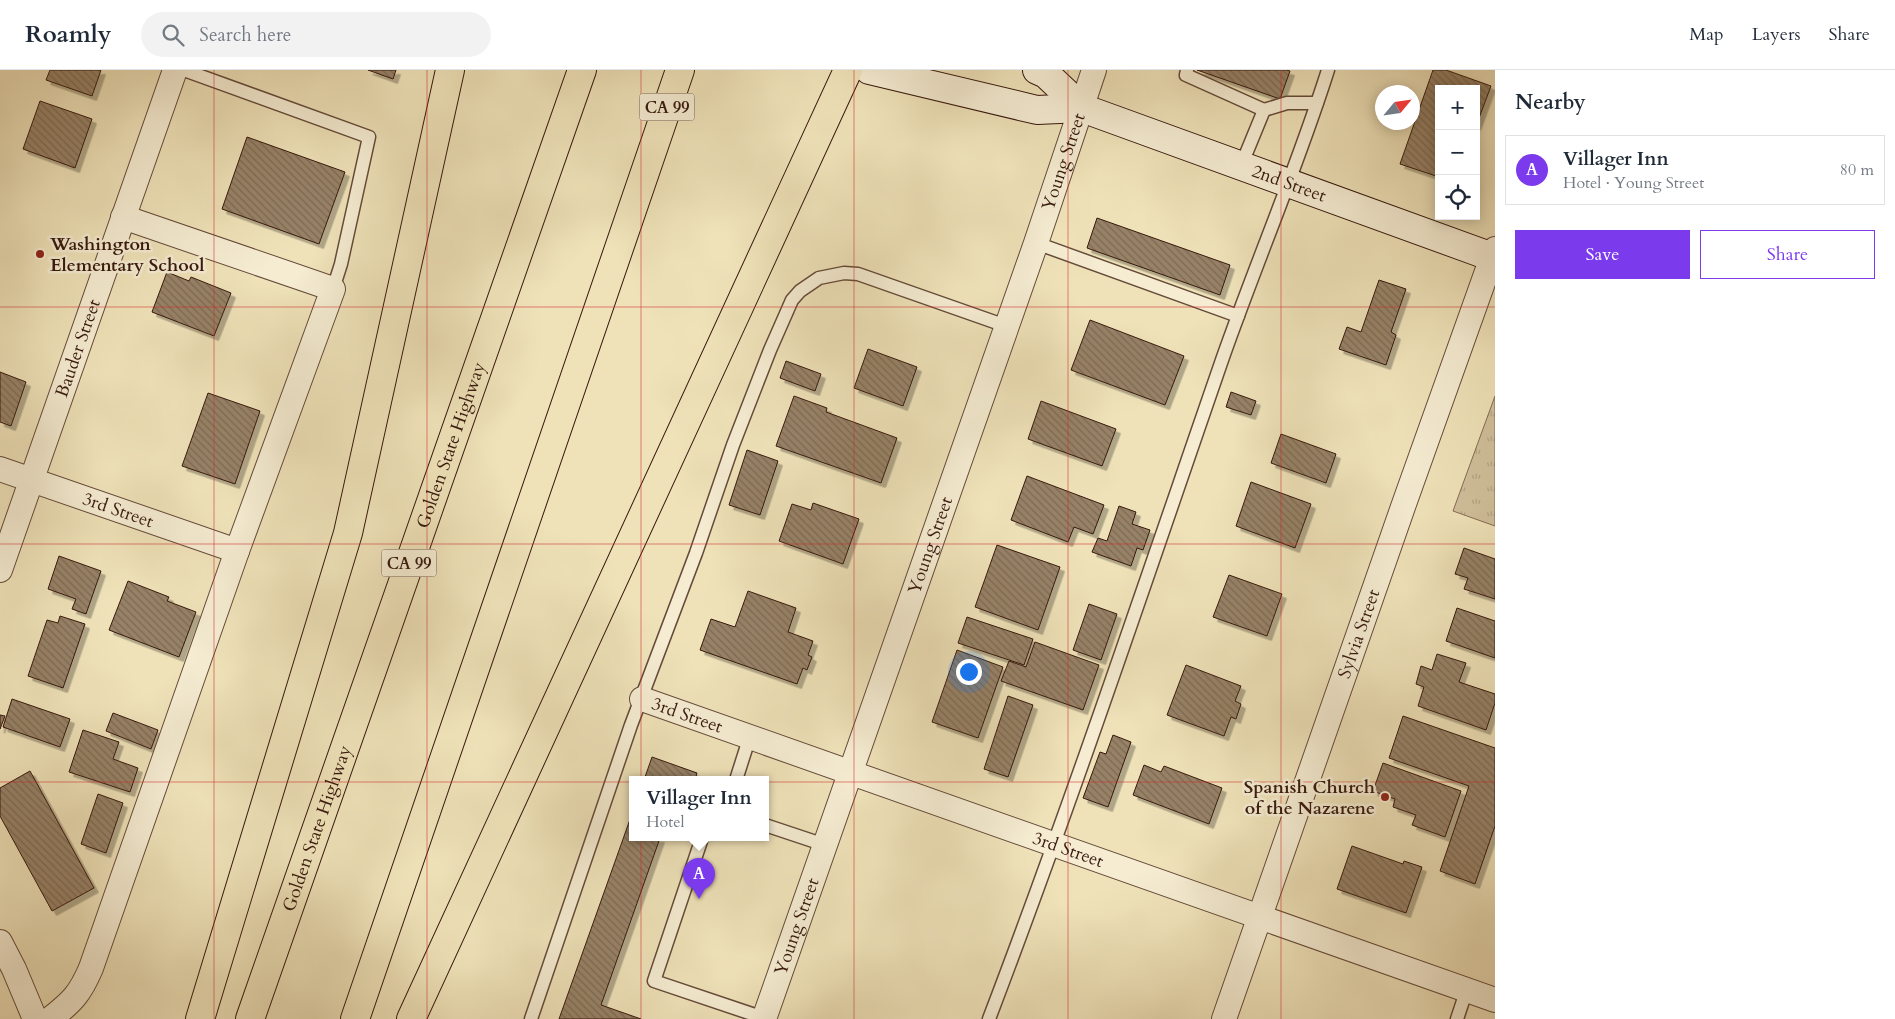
<!DOCTYPE html>
<html lang="en">
<head>
<meta charset="utf-8">
<style>
  :root { --surface:#fff; --page:#f2f2f3; --text:#1f2937; --muted:#747a83; --line:#e0e1e3; --accent:#7c3aed }
  body { margin:0; font-family:Cardo,serif; background:var(--page); color:var(--text) }
  .controls { position:absolute; right:15px; top:15px; display:grid; overflow:hidden; border-radius:0px; box-shadow:0 2px 12px #0003 }
  .controls button { width:45px; height:45px; display:grid; place-items:center; padding:0; border:0; border-bottom:1px solid var(--line); background:var(--surface); color:var(--text); font:25px sans-serif }
  .compass { position:absolute; left:1375px; top:15px; width:45px; height:45px; border-radius:50%; background:var(--surface); box-shadow:0 2px 12px #0003; rotate:61deg }
  .you { position:absolute; left:968px; top:601px; width:18px; height:18px; margin:-12px; border:4px solid #fff; border-radius:50%; background:#1a73e8; box-shadow:0 0 0 8px #1a73e833 }
  .badge { display:grid; place-items:center; width:32px; height:32px; border-radius:50%; background:var(--accent); color:#fff; font-size:16px; font-weight:700 }
  .pin { position:absolute; translate:-50% -41px; filter:drop-shadow(0 1px 2px #0008) }
  .pin::after { content:''; position:absolute; top:26px; width:18px; height:15px; background:inherit; clip-path:polygon(0 0,100% 0,50% 100%) }
  .popup { position:absolute; left:629px; top:706px; width:140px; height:65px; box-sizing:border-box; display:grid; place-content:center; border-radius:0px; background:var(--surface); filter:drop-shadow(0 1px 4px #0005); font-size:16px; white-space:nowrap; color:var(--muted) }
  .popup b { font-size:19px; color:var(--text) }
  .popup::after { content:''; position:absolute; left:50%; top:100%; margin-left:-10px; border:10px solid transparent; border-top-color:var(--surface) }
  .list { margin:0; padding:0; list-style:none }
  h2 { display:flex; justify-content:space-between; align-items:center; height:65px; margin:0; padding:0 20px; font-size:21px }
  h2 small { font-size:16px; font-weight:400; color:var(--muted) }
  .list li { display:grid; grid-template-columns:32px 1fr auto; gap:15px; align-items:center; box-sizing:border-box; height:70px; margin:0 10px 10px; padding:0 10px; border:1px solid var(--line); border-radius:0px }
  .list b { display:block; font-size:19px; white-space:nowrap }
  .list p { margin:0; font-size:16px; white-space:nowrap; color:var(--muted) }
  .list em { font-size:16px; font-style:normal; color:var(--muted) }
  .actions { display:flex; gap:10px; padding:15px 20px }
  .actions a { flex:1; padding:11px 0; border:1px solid var(--accent); border-radius:0px; text-align:center; font-size:18px; color:var(--accent) }
  .actions .main { background:var(--accent); color:#fff }
  .icon { flex:none; width:28px; height:28px; fill:none; stroke:currentColor; stroke-width:2; stroke-linecap:round; stroke-linejoin:round }
  .map { position:relative; flex:none; width:1495px; height:949px; overflow:hidden }
  header { display:flex; align-items:center; gap:30px; box-sizing:border-box; height:70px; padding:0 25px; background:var(--surface); border-bottom:1px solid var(--line) }
  header strong { font-size:24px }
  nav { display:flex; gap:28px; margin-inline-start:auto; font-size:18px }
  .search { width:350px; height:45px; background:var(--page); display:flex; align-items:center; gap:12px; box-sizing:border-box; padding:0 18px; border-radius:28px; color:var(--muted); font-size:19px }
  main { display:flex }
  aside { flex:1; background:var(--surface) }
  .map>svg:first-child { display:block }
  .grass { fill:url(#grass-tufts); stroke:#846c55 }
  .building { fill:url(#building-back-hatch); stroke:#37190e; filter:url(#shadow) }
  .lines { fill:none; stroke-linecap:round; stroke-linejoin:round }
  .service-casing { stroke:#654b39; stroke-width:15 }
  .minor-casing { stroke:#654b39; stroke-width:26 }
  .secondary-casing { stroke:#37190e; stroke-width:30 }
  .motorway-casing { stroke:#37190e; stroke-width:30 }
  .service { stroke:#f5ecd2; stroke-width:12 }
  .minor { stroke:#f5ecd2; stroke-width:24 }
  .secondary { stroke:#f5ecd2; stroke-width:28 }
  .motorway { stroke:#efe2b9; stroke-width:28 }
  .grid { fill:none; stroke:#d62828; stroke-width:1; stroke-opacity:0.55 }
  .poi-dot { fill:#8f2418; stroke:#f5ecd2; stroke-width:2 }
  .labels { text-anchor:middle; stroke-width:5; stroke-linejoin:round; paint-order:stroke }
  .shield { fill:#f5ecd2; stroke:#705849; stroke-width:1 }
  .shield-label { font-size:16px; font-weight:bold; fill:#37190e }
  .street-label { font-size:18px; fill:#37190e; stroke:#f5ecd2 }
  .poi-label { font-size:18px; font-weight:bold; fill:#37190e; stroke:#f5ecd2; text-anchor:start }
</style>
</head>
<body>
<header>
<strong>Roamly</strong>
<div class="search"><svg class="icon" aria-label="search" viewBox="0 0 24 24"><circle cx="10" cy="10" r="6"/><path d="M15 15l6 6"/></svg>Search here</div>
<nav><a>Map</a><a>Layers</a><a>Share</a></nav>
</header>
<main>
<div class="map">
<svg width="1495" height="949" viewBox="0 0 1495 949">
  <defs>
    <pattern id="grass-tufts" width="24" height="20" patternUnits="userSpaceOnUse" patternTransform="scale(1.25)"><rect width="24" height="20" fill="#d0c09c"/><path d="M3 7l-1-3M5 7V3M7 7l1-3M15 17l-1-3M17 17v-4M19 17l1-3" fill="none" stroke="#b3a485"/></pattern>
    <pattern id="building-back-hatch" width="6" height="6" patternUnits="userSpaceOnUse" patternTransform="scale(1.25)"><rect width="6" height="6" fill="#978267"/><path d="M-1 5l2 2M0 0l6 6M5-1l2 2" fill="none" stroke="#7c6a53"/></pattern>
    <filter id="shadow"><feDropShadow dx="4.5" dy="4.5" stdDeviation="0" flood-color="#0004"/></filter>
  </defs>
  <rect width="100%" height="100%" fill="#efe2b9"/>
  <filter id="stains"><feTurbulence type="fractalNoise" baseFrequency=".004" numOctaves="4"/><feColorMatrix values="0 0 0 0 .2 0 0 0 0 .09 0 0 0 0 .02 0 0 0 .5 -.17"/></filter>
  <radialGradient id="worn" r=".72"><stop offset=".6" stop-color="#630" stop-opacity="0"/><stop offset="1" stop-color="#630" stop-opacity=".3"/></radialGradient>
  <!-- grass -->
  <path class="grass" d="M1495,326V456L1453,441Z"/>
  <!-- building -->
  <g class="building">
    <path d="M50,0H101L92,26L46,10Z"/>
    <path d="M368,0H396L393,9Z"/>
    <path d="M1197,0H1286L1290,1L1280,29Z"/>
    <path d="M1433,0H1446L1491,16L1476,56V19H1439V107L1400,94Z"/>
    <path d="M40,31L92,49L75,98L23,79Z"/>
    <path d="M247,67L345,102L319,174L222,139Z"/>
    <path d="M1097,148L1230,195L1220,225L1087,178Z"/>
    <path d="M167,202L189,211L191,207L231,223L214,266L152,242Z"/>
    <path d="M1379,210L1406,219L1391,262L1396,265L1386,295L1339,279L1347,257L1361,262Z"/>
    <path d="M1090,250L1184,286L1165,335L1071,300Z"/>
    <path d="M868,279L917,297L903,336L854,318Z"/>
    <path d="M786,291L821,304L815,321L780,308Z"/>
    <path d="M0,302L26,312L11,356L0,352Z"/>
    <path d="M1231,322L1256,331L1251,345L1226,337Z"/>
    <path d="M208,323L260,341L235,414L182,396Z"/>
    <path d="M794,326L827,338L826,342L897,368L881,413L776,376Z"/>
    <path d="M1041,331L1116,359L1102,396L1028,369Z"/>
    <path d="M1281,364L1336,384L1326,413L1271,393Z"/>
    <path d="M747,380L778,391L760,445L729,435Z"/>
    <path d="M1027,406L1104,435L1093,464L1074,457L1068,472L1011,450Z"/>
    <path d="M1251,412L1311,434L1295,478L1236,456Z"/>
    <path d="M813,433L859,449L843,494L779,471L792,434L811,440Z"/>
    <path d="M1119,436L1136,442L1132,454L1150,460L1143,480L1137,478L1131,496L1092,482L1098,468L1107,471Z"/>
    <path d="M997,475L1060,497L1038,560L975,537Z"/>
    <path d="M1464,478L1495,489V529L1464,519L1468,508L1455,504Z"/>
    <path d="M59,486L101,501L86,544L72,539L76,529L48,519Z"/>
    <path d="M1229,505L1282,524L1267,566L1213,547Z"/>
    <path d="M128,511L169,527L167,531L196,542L179,587L109,560Z"/>
    <path d="M748,521L796,538L788,562L813,571L808,585L812,587L807,600L803,598L797,614L700,580L711,549L735,557Z"/>
    <path d="M1089,534L1117,544L1101,590L1073,580Z"/>
    <path d="M1457,538L1495,551V588L1446,571Z"/>
    <path d="M60,546L85,554L63,618L28,606L47,550L58,553Z"/>
    <path d="M967,547L1033,569L1024,595L958,573Z"/>
    <path d="M1035,572L1099,595L1083,640L1001,611L1009,591L1026,597Z"/>
    <path d="M957,580L1003,597L978,668L932,652Z"/>
    <path d="M1437,584L1466,593L1459,612L1495,624V633L1486,660L1418,636L1424,617L1416,614L1421,596L1432,600Z"/>
    <path d="M1186,595L1241,616L1235,631L1241,634L1236,649L1231,647L1224,666L1167,645Z"/>
    <path d="M1008,626L1033,635L1008,707L984,699Z"/>
    <path d="M12,629L70,649L60,677L3,657Z"/>
    <path d="M113,643L158,660L151,679L106,661Z"/>
    <path d="M0,645L5,646L0,659Z"/>
    <path d="M1403,646L1495,678V756L1475,814L1440,801L1469,716L1389,688Z"/>
    <path d="M83,660L119,672L113,689L138,698L130,722L69,702Z"/>
    <path d="M1113,665L1131,672L1108,737L1083,728L1100,682L1106,684Z"/>
    <path d="M652,687L697,703L695,710H644Z"/>
    <path d="M1383,693L1461,721L1445,767L1412,755L1416,745L1393,737L1395,729L1373,721Z"/>
    <path d="M1144,695L1161,702L1164,696L1222,718L1209,754L1133,725Z"/>
    <path d="M30,701L94,818L52,841L0,746V718Z"/>
    <path d="M98,724L123,733L106,783L81,774Z"/>
    <path d="M633,741V768H660L601,935L641,949H559Z"/>
    <path d="M1352,776L1403,794L1404,791L1422,797L1406,843L1337,819Z"/>
  </g>
  <g class="lines">
    <!-- service casing -->
    <g class="service-casing">
      <g id="service">
        <path d="M184,0L369,67L341,194L333,219"/>
        <path d="M1187,0L1186,5L1264,40"/>
        <path d="M1241,96L1264,40L1287,33H1317"/>
        <path d="M1036,173L1238,246"/>
        <path d="M736,710L750,666"/>
        <path d="M765,755L825,775"/>
        <path d="M702,768L654,911L764,948"/>
        <path d="M531,949L631,655L696,483L733,375L770,280L792,230L800,221L819,208L844,203L858,204L1006,256"/>
        <path d="M989,949C1072,731 1146,510 1222,290C1256,193 1297,98 1328,0"/>
        <path d="M1457,949L1467,919"/>
      </g>
    </g>
    <!-- minor casing -->
    <g class="minor-casing">
      <g id="minor">
        <path id="s1" d="M0,399L237,481"/>
        <path id="s2" d="M0,500L175,0"/>
        <path id="s3" d="M642,629L1495,930"/>
        <path d="M0,872L14,899L35,949"/>
        <path d="M50,949C72,932 80,924 91,898L237,481L333,219L123,147"/>
        <path id="s4" d="M764,949L1036,173L1094,0"/>
        <path id="s5" d="M1224,949L1404,434L1495,179"/>
      </g>
    </g>
    <!-- secondary casing -->
    <g class="secondary-casing">
      <g id="secondary">
        <path id="s6" d="M869,0L1037,40L1082,38L1495,188"/>
        <path d="M1037,0L1046,4L1082,38"/>
      </g>
    </g>
    <!-- motorway casing -->
    <g class="motorway-casing">
      <g id="motorway">
        <path d="M200,949L348,463L450,0"/>
        <path id="s7" d="M250,949L582,0"/>
        <path d="M355,949L680,0"/>
        <path d="M411,949L848,0"/>
      </g>
    </g>
    <!-- service -->
    <use href="#service" class="service"/>
    <!-- minor -->
    <use href="#minor" class="minor"/>
    <!-- secondary -->
    <use href="#secondary" class="secondary"/>
    <!-- motorway -->
    <use href="#motorway" class="motorway"/>
  </g>
  <!-- grid -->
  <path class="grid" d="M214,0V949M427,0V949M641,0V949M854,0V949M1068,0V949M1281,0V949M0,237H1495M0,474H1495M0,712H1495"/>
  <!-- markers -->
  <g class="poi-dot">
    <circle cx="40" cy="184" r="5"/>
    <circle cx="1385" cy="727" r="5"/>
  </g>
  <g class="labels">
    <!-- shield labels -->
    <g class="shield">
      <rect x="639.5" y="23.5" width="55" height="27" rx="4"/>
      <rect x="381.5" y="479.5" width="55" height="27" rx="4"/>
    </g>
    <g class="shield-label">
      <text x="667" y="43">CA 99</text>
      <text x="409" y="499">CA 99</text>
    </g>
    <!-- street labels -->
    <g class="street-label">
      <text dy="6" stroke="none"><textPath href="#s4" startOffset="908">Young Street</textPath></text>
      <text dy="6" stroke="none"><textPath href="#s6" startOffset="438">2nd Street</textPath></text>
      <text dy="6" stroke="none"><textPath href="#s2" startOffset="235">Bauder Street</textPath></text>
      <text dy="6" stroke="none"><textPath href="#s7" startOffset="608">Golden State Highway</textPath></text>
      <text dy="6" stroke="none"><textPath href="#s1" startOffset="125">3rd Street</textPath></text>
      <text dy="6" stroke="none"><textPath href="#s4" startOffset="502">Young Street</textPath></text>
      <text dy="6" stroke="none"><textPath href="#s5" startOffset="408">Sylvia Street</textPath></text>
      <text dy="6" stroke="none"><textPath href="#s3" startOffset="48">3rd Street</textPath></text>
      <text dy="6" stroke="none"><textPath href="#s7" startOffset="202">Golden State Highway</textPath></text>
      <text dy="6" stroke="none"><textPath href="#s3" startOffset="452">3rd Street</textPath></text>
      <text dy="6" stroke="none"><textPath href="#s4" startOffset="98">Young Street</textPath></text>
    </g>
    <!-- poi labels -->
    <g class="poi-label">
      <text x="50" y="180">Washington<tspan x="50" dy="21">Elementary School</tspan></text>
      <text x="1375" y="723" text-anchor="end">Spanish Church<tspan x="1375" dy="21">of the Nazarene</tspan></text>
    </g>
  </g>
  <rect width="100%" height="100%" filter="url(#stains)"/>
  <rect width="100%" height="100%" fill="url(#worn)"/>
</svg>
<div class="controls">
<button>+</button>
<button>−</button>
<button><svg class="icon" aria-label="locate" viewBox="0 0 24 24"><circle cx="12" cy="12" r="6"/><path d="M12 2v4M12 18v4M2 12h4M18 12h4"/></svg></button>
</div>
<svg class="compass" viewBox="-18 -18 36 36"><path d="M0-13l5 13h-10z" fill="#e53935"/><path d="M0 13l5-13h-10z" fill="#747a83"/></svg>
<div class="you"></div>
<div class="pin badge" style="left:699px;top:829px">A</div>
<div class="popup"><b>Villager Inn</b>Hotel</div>
</div>
<aside>
<h2>Nearby<small></small></h2>
<ul class="list">
<li><span class="badge">A</span><div><b>Villager Inn</b><p>Hotel · Young Street</p></div><em>80 m</em></li>
</ul>
<div class="actions"><a class="main">Save</a><a>Share</a></div>
</aside>
</main>
</body>
</html>
